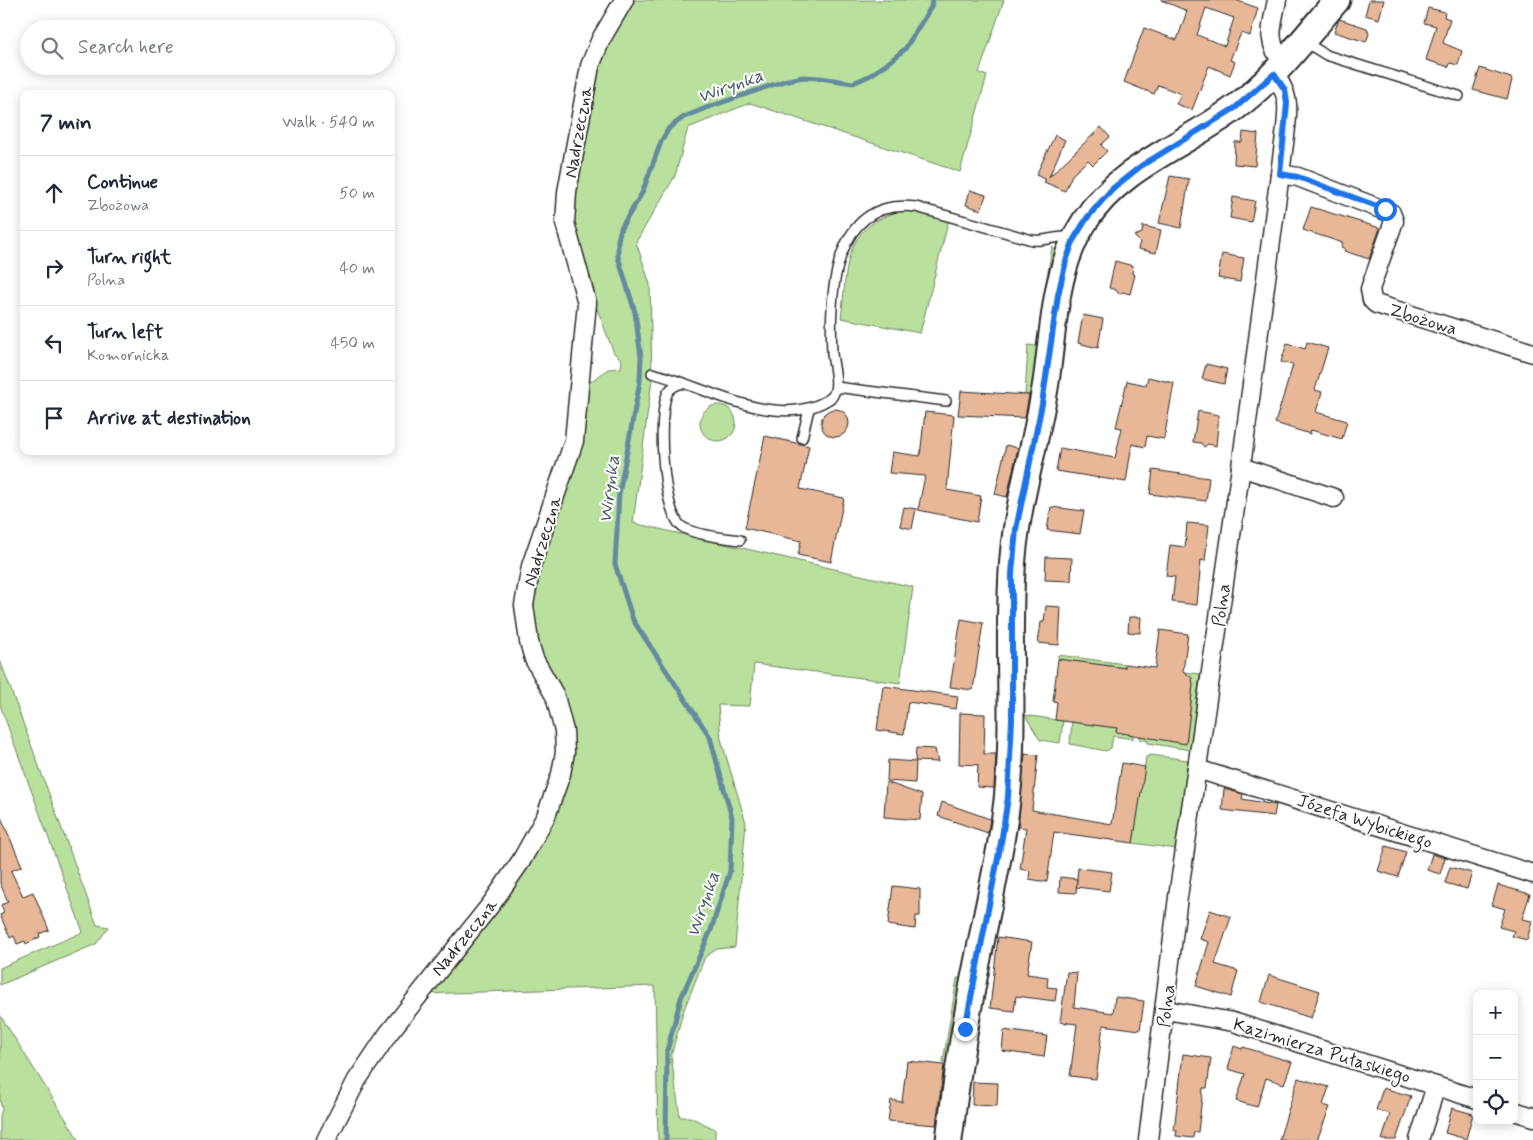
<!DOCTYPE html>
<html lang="en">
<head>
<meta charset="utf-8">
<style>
  :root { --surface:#fff; --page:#f6f6f7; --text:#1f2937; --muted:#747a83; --line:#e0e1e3 }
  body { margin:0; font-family:Mynerve,sans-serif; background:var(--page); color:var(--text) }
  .controls { position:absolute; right:15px; bottom:15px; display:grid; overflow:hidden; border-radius:10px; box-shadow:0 2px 12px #0003 }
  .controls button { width:45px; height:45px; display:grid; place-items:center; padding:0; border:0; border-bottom:1px solid var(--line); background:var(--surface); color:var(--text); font:25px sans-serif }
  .stop { position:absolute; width:15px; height:15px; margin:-11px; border:4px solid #1a73e8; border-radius:50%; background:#fff }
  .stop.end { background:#1a73e8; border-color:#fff; box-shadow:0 1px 5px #0008 }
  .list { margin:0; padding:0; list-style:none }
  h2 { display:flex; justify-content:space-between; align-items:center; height:65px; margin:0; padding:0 20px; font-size:21px }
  h2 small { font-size:16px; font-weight:400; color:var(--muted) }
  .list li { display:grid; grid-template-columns:32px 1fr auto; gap:15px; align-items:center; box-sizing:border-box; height:75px; padding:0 20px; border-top:1px solid var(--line) }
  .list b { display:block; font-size:19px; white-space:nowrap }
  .list p { margin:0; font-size:16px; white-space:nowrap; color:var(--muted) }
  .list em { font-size:16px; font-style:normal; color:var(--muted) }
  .icon { flex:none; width:28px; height:28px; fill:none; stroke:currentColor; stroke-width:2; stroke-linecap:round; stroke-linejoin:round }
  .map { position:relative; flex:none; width:1533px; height:1140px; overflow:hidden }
  .search { position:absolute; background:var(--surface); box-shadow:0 2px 12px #0003; left:20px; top:20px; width:375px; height:55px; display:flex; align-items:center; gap:12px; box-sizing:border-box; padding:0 18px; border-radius:28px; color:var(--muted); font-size:19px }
  .panel { position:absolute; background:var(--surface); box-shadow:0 2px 12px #0003; left:20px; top:90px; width:375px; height:365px; border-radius:10px }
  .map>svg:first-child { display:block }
  .green { fill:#b9e19d; stroke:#728664 }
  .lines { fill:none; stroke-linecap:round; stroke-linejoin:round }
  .stream { stroke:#648a9e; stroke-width:5 }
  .building { fill:#e7b798; stroke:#2b2b2b; fill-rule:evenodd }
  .lane-casing { stroke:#2b2b2b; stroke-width:12 }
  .street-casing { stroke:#2b2b2b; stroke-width:21 }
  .secondary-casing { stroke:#2b2b2b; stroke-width:29 }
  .lane { stroke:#fff; stroke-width:9 }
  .street { stroke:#fff; stroke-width:18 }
  .secondary { stroke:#fff; stroke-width:25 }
  .route { stroke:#1a73e8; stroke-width:6 }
  .labels { text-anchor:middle; stroke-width:4; stroke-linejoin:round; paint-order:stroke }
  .street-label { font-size:18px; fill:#2b2b2b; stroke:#fff }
  .water-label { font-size:19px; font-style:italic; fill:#485b64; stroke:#fff }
</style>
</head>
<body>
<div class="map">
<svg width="1533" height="1140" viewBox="0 0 1533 1140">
  <rect width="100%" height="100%" fill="#fff"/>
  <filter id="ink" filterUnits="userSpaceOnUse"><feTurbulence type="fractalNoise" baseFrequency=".02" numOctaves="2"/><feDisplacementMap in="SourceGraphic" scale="10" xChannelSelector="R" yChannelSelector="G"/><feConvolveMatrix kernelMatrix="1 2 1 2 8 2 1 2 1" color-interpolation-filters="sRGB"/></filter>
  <g filter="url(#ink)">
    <!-- green -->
    <g class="green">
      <path d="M629,0H1004L979,73L987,76L960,172L750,103L688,128L675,176L636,242L650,284L652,379L633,523L913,587L900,683L754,664L750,706L718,705L721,739L746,823L735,947L717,949L705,957L683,1012L671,1056L680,1117H690L715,1129V1140H658L655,986L424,994L567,775C554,715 528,637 535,577L587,384L608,369L621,368L622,360L614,353L589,288L570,223L593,74Z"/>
      <path d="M900,211H917L949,219L920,333L841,318C848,267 841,228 900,211Z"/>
      <path d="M1052,247L1056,252C1044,299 1040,347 1031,395H1025L1028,345L1036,346Z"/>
      <circle cx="718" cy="423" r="18"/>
      <path d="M1058,655L1125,664L1116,732L1133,735V739L1113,736L1111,748L1106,751L1070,744L1072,722L1111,727L1118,667L1058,659Z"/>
      <path d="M0,660L97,925L109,927L96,944L0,985V968L83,932L0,705Z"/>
      <path d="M1184,672L1200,674L1190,750L1148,743V741L1140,740V736L1186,743L1193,685L1192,678Z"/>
      <path d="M1025,715L1063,721L1060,743L1040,740Z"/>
      <path d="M1151,755L1188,760L1177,849L1133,843L1146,757Z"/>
      <path d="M957,978H962L948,1062H943Z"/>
      <path d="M0,1015L79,1140H0V1115L2,1109L0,1101Z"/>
    </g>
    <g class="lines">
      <!-- stream -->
      <path class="stream" d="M666,1140L667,1051L681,998L711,930L730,871L732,818L710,737L633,620L615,564L619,494L640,381L641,357L635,312L618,257V240L621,228L642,193L661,142L669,128L684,117L706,108L784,81L803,77L820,78L853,83L869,76L887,64L905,49L931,7L932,0"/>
    </g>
    <!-- building -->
    <g class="building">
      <path d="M1161,0H1235L1258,8L1250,36L1241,33L1230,60L1235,62L1230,75L1209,66L1192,110L1176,104L1181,94L1158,85L1154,94L1124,82L1144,28L1177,40L1187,11ZM1206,8L1234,18L1225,46L1197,35Z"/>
      <path d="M1369,0H1384L1379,19L1365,15Z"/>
      <path d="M1428,8L1445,12L1444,17L1450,19L1443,43L1462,51L1458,65L1450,63L1449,67L1426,60L1436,26L1424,23Z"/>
      <path d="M1339,19L1367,28L1369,34L1366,42L1334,32Z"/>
      <path d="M1480,68L1511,78L1512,80L1507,99L1473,90Z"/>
      <path d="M1101,127L1110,137L1101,145L1107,151L1093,165L1088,160L1072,175L1065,191L1044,182L1046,180L1036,175L1055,135L1065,140L1049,177Z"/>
      <path d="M1243,132L1258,134L1255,166L1234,164L1235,142H1242Z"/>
      <path d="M1170,176L1189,179L1181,228L1159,223Z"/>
      <path d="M970,190L986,195L981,210L966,205Z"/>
      <path d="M1233,197L1255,201L1251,222L1230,218Z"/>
      <path d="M1311,207L1380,228L1369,259L1344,251L1345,249L1341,247L1343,243L1303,230Z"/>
      <path d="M1143,226L1161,230L1156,253L1138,249L1140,242L1134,236L1142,233Z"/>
      <path d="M1222,254L1244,258L1240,282L1218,278Z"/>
      <path d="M1115,261L1133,266L1132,274L1135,275L1130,294L1123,292L1119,294L1116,290L1109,288Z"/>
      <path d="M1083,315L1103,319L1098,348L1078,343Z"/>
      <path d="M1307,342L1328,348L1315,390L1322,392L1316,412L1347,421L1342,439L1311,430L1310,434L1275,423L1293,365L1281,362L1287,343L1305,349Z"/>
      <path d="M1206,364L1227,369L1224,384L1202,379Z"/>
      <path d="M1148,377L1174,383L1164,439L1147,436L1145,447L1132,444L1126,482L1056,471L1060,448L1115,458L1122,428L1116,427L1127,381L1146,385Z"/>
      <path d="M961,391L1029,395L1025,418L958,415Z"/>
      <circle cx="835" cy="423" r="14"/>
      <path d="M1198,411L1219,415L1216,446L1208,444L1204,447L1201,443L1193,442Z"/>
      <path d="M925,412L954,415L947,490L981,496L977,522L918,510L925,476L889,473L892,452L920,456Z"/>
      <path d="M765,436L809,446L800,489L844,498L831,562L798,555L801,541L745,528Z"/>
      <path d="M1006,445L1018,448L1007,497L995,494Z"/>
      <path d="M1153,470L1209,478L1206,501L1150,494Z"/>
      <path d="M904,507L916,509L912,529L900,526Z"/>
      <path d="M1051,507L1084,511L1080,534L1047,530Z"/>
      <path d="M1187,523L1209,525L1205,561L1201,560L1197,605L1172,602L1175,577L1166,576L1170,545L1185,547Z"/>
      <path d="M1046,557L1072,558L1071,581L1045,580Z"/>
      <path d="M1046,606L1061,607L1059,645L1038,643L1041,622H1044Z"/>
      <path d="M1129,617H1141L1140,633L1128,632Z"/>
      <path d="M961,619L983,623L973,690L950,687Z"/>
      <path d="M1160,630L1188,634L1183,671L1192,678L1193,685L1186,744L1116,732L1117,728L1055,720L1057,702L1053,701L1058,659L1125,668V664L1155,668Z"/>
      <path d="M883,686L958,696L956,709L908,702L904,734L877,730Z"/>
      <path d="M960,713L985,714L984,754H996L994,788L977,787L978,765L959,764Z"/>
      <path d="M916,748L935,749L938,762L915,761Z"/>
      <path d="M1025,754L1038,755L1032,810L1112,824L1122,763L1145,767L1133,843L1054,832L1047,882L1029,879L1030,871L1020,869L1026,828L1018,827Z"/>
      <path d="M888,760L916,762L915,783L887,781Z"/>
      <path d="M886,782L922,795L920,820L884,817Z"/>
      <path d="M1224,789L1243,794L1242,799L1276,805L1274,816L1222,810Z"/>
      <path d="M942,802L990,819L988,833L938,816Z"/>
      <path d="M0,815L22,866L11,871L23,896L33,892L49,930L39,934L40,937L26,944L25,941L17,944L14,936L10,938L0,915L4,913L1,905L8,902L0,883Z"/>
      <path d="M1386,846L1406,852L1398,877L1378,871Z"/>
      <path d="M1432,854L1445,858L1440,874L1427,870Z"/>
      <path d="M1450,867L1472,873L1467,889L1445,883Z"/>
      <path d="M1078,868L1112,872L1109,891L1076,887Z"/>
      <path d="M1060,877L1077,879L1076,893L1059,892Z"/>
      <path d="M1498,885L1530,894L1522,919L1532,921L1527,940L1512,936L1514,931L1499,927L1505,909L1492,905Z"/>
      <path d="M893,886L920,889V916H916L915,929L888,925Z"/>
      <path d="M1210,910L1231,917L1215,964L1238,971L1231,997L1196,986L1209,942L1200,939Z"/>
      <path d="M998,937L1032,942L1027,974L1048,977L1047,987L1057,988L1055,1001L1016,996L1014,1011L990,1008Z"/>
      <path d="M1067,972L1077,973L1074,1007L1113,1013L1115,997L1144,1001L1140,1030L1103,1025L1096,1079L1070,1076L1077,1024L1060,1022Z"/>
      <path d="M1269,975L1320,991L1311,1018L1261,1002Z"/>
      <path d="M1004,1030L1047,1036L1044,1057L1002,1051Z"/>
      <path d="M1234,1046L1242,1049L1243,1047L1292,1062L1284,1084L1266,1078L1257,1107L1236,1101L1245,1074L1228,1069Z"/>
      <path d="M1183,1054L1211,1058L1207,1088H1203L1198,1132H1194L1193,1138L1176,1136L1177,1130H1174Z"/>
      <path d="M907,1061L944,1065L936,1125L888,1121L891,1100L902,1102Z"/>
      <path d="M1298,1078L1329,1087L1323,1105L1330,1107L1317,1140H1279Z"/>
      <path d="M973,1082L998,1083L997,1106L972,1105Z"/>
      <path d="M1383,1088L1411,1096L1396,1140H1382L1390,1114L1376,1110Z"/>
      <path d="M1452,1108L1473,1114L1466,1139L1445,1133Z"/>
    </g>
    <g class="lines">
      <!-- lane casing -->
      <g class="lane-casing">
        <g id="lane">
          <path d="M1305,42L1326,55L1459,96"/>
          <path d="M652,373C706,386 780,434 832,397C840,386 833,366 832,353C829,293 833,197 916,207L1032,240C1046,242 1059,234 1073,238"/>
          <path d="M684,383C678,384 672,386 668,392C657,413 662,510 681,526C692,535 726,538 740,540"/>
          <path d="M836,387L946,401"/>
          <path d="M802,438L809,409"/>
        </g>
      </g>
      <!-- street casing -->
      <g class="street-casing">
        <g id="street">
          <path d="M1277,0C1272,26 1265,40 1283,63"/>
          <path d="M1280,174L1298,177L1391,213L1394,221L1370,289L1372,300L1376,304L1533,353"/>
          <path d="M1241,467L1334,498"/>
          <path d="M1197,769L1533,874"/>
          <path d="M1166,1010L1233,1022L1477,1099"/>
          <path d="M1514,1111L1533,1117"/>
          <path d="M326,1140L357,1080L388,1034L492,903L521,861L546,816L561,774L565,752L564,731L555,696L534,659L529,642L524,605L531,566L574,441L587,303L565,223L567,192L590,66L601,39L624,0"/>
          <path d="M1148,1140L1178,897L1241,467L1285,136C1288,110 1291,96 1274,74"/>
          <path d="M1419,1140L1436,1086"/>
        </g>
      </g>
      <!-- secondary casing -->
      <g class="secondary-casing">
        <path id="secondary" d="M949,1140C957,1072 968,1005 982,938C991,892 1002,847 1007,800C1016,719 1006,638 1013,557C1018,498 1037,441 1046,382C1054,328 1054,268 1085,221C1120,166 1186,145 1236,107C1276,77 1305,37 1337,0"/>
      </g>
      <!-- lane -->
      <use href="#lane" class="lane"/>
      <!-- street -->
      <use href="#street" class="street"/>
      <!-- secondary -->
      <use href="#secondary" class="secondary"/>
    </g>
  </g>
  <g class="lines" filter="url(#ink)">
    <!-- route -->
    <path class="route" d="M965,1029L1002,837L1008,797L1012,720V574L1016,529L1042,404L1058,295L1066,261L1074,239L1087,218L1112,189L1141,166L1235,108L1274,74L1285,90L1287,103L1280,174L1298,177L1385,209"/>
  </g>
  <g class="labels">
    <!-- street labels -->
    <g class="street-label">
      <text transform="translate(578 132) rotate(-80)" y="6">Nadrzeczna</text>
      <text transform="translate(1423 319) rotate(17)" y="6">Zbożowa</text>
      <text transform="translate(542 541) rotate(-73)" y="6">Nadrzeczna</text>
      <text transform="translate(1221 605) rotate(-82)" y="6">Polna</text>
      <text transform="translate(1365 821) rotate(18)" y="6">Józefa Wybickiego</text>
      <text transform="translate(464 937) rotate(-51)" y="6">Nadrzeczna</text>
      <text transform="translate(1166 1006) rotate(-83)" y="6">Polna</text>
      <text transform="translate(1322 1050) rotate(17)" y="6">Kazimierza Pułaskiego</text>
    </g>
    <!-- water labels -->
    <g class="water-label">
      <text transform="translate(730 85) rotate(-20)" y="7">Wirynka</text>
      <text transform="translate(608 489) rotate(-83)" y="7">Wirynka</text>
      <text transform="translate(702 904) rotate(-71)" y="7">Wirynka</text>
    </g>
  </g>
</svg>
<div class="controls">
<button>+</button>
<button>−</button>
<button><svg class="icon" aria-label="locate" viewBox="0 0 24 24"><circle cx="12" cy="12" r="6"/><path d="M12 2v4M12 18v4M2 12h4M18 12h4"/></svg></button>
</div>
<div class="stop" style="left:1385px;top:209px"></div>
<div class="stop end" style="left:965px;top:1029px"></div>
<div class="search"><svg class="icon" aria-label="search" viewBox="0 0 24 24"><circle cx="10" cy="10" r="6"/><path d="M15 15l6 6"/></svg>Search here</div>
<section class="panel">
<h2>7 min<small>Walk · 540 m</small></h2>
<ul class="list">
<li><svg class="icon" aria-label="ahead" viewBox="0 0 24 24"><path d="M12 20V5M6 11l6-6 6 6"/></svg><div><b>Continue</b><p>Zbożowa</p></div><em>50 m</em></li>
<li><svg class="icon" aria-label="right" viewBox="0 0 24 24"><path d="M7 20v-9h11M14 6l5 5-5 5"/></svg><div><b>Turn right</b><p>Polna</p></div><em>40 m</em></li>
<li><svg class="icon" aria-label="left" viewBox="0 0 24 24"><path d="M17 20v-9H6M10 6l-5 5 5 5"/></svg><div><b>Turn left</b><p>Komornicka</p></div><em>450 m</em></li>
<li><svg class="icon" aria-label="arrive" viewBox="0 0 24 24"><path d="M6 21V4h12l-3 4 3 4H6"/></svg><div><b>Arrive at destination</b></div></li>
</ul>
</section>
</div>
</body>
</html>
